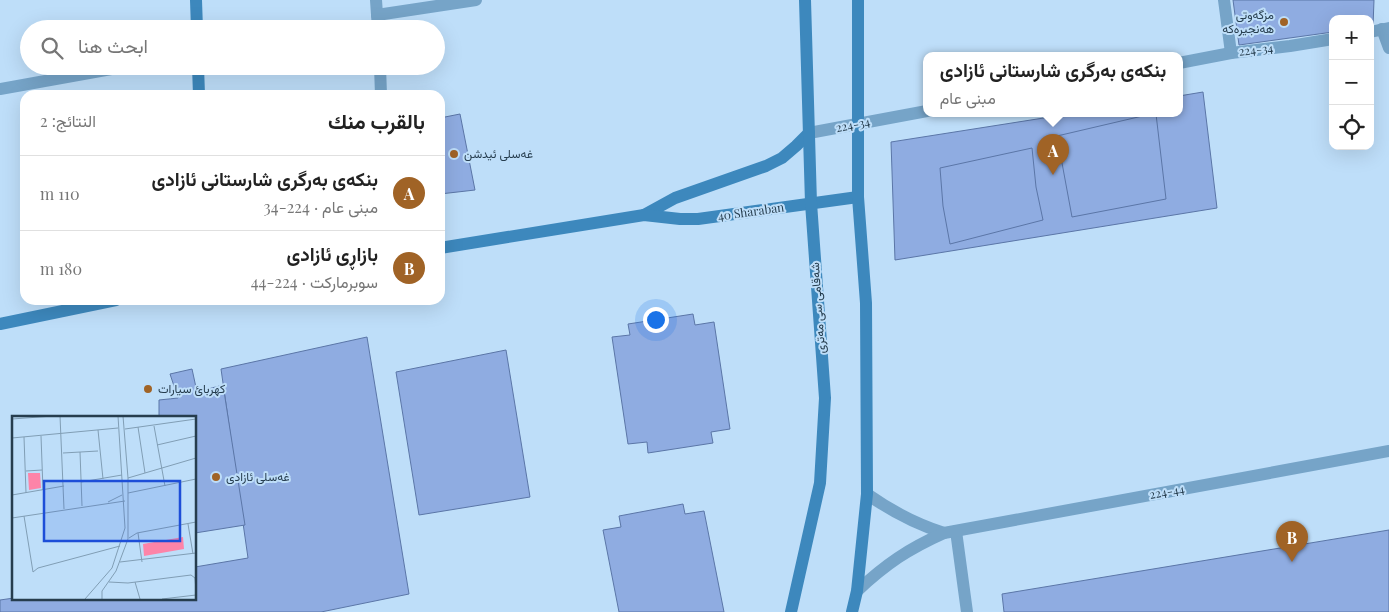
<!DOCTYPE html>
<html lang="ar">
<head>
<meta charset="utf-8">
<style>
  :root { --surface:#fff; --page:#f2f2f2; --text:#222; --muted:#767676; --line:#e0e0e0; --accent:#a06326 }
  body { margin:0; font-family:"Playfair Display",Vazirmatn,serif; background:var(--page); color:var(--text); direction:rtl }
  .controls { position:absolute; right:15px; top:15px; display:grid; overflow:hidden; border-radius:10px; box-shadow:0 5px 20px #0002 }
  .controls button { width:45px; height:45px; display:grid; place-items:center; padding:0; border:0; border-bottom:1px solid var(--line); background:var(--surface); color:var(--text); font:25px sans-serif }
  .you { position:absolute; left:655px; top:319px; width:18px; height:18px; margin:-12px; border:4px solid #fff; border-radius:50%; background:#1a73e8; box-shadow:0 0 0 8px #1a73e833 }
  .badge { display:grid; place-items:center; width:32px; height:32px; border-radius:50%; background:var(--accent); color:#fff; font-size:16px; font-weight:700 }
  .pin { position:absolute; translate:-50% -41px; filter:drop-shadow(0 1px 2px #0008) }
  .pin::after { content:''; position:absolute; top:26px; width:18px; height:15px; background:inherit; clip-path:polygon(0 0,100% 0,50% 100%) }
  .popup { position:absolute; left:923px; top:52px; width:260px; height:65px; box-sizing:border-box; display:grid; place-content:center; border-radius:10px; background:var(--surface); filter:drop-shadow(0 1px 4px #0005); font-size:16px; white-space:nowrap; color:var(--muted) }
  .popup b { font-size:19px; color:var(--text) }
  .popup::after { content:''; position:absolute; left:50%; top:100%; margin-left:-10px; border:10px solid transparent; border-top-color:var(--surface) }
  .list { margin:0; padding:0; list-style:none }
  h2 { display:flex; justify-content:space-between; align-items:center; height:65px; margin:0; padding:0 20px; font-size:21px }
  h2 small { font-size:16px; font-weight:400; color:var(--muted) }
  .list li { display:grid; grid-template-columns:32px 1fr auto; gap:15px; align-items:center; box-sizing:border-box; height:75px; padding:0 20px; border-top:1px solid var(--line) }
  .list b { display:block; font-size:19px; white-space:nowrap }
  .list p { margin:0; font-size:16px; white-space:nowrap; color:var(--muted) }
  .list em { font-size:16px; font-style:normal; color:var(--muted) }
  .icon { flex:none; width:28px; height:28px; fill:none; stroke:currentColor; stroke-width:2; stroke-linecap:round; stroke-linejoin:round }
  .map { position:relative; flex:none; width:1389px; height:612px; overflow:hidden; direction:ltr }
  .search { position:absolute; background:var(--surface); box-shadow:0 5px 20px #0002; left:20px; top:20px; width:425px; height:55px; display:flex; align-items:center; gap:12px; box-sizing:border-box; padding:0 18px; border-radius:28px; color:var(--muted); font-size:19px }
  .panel { position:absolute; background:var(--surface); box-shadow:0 5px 20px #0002; left:20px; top:90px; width:425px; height:215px; border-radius:15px; direction:rtl }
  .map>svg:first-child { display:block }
  .building { fill:#8face1; stroke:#5b76a7 }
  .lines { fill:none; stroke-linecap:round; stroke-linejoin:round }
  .lane { stroke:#76a4c8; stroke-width:12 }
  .street { stroke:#76a4c8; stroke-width:12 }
  .secondary { stroke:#3d88bd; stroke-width:12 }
  .poi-dot { fill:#a06326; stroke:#bedef9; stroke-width:2 }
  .labels { text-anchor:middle; stroke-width:4; stroke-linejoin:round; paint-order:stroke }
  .poi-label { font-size:12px; fill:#263d4e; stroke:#bedef9; text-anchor:start }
  .street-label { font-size:12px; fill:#263d4e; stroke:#bedef9 }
  .inset-road { fill:none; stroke:#819eb5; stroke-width:1 }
  .view { fill:#1d4ed8; fill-opacity:0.15; stroke:#1d4ed8; stroke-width:2.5 }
  .inset-edge { fill:none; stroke:#263d4e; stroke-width:2.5 }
</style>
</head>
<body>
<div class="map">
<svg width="1389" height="612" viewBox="0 0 1389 612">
  <rect width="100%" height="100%" fill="#bedef9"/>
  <!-- building -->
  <g class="building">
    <path d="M1233,0H1374L1373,26H1370V19H1333V32L1239,45Z"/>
    <path d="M1203,92L1217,208L895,260L891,142L1069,114H1179V96Z"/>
    <path d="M460,114L475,190L440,194V118Z"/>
    <path d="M1151,114H1156L1166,199L1072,217L1057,136Z"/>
    <path d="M1032,148L1036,187L1043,220L950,244L943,206L940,168Z"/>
    <path d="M693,314L695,325L714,322L730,429L711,432L713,443L648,453L647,442L628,444L612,337L630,335L628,324Z"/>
    <path d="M367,337L409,594L321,612H0V600L14,598H195V567L248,558L221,369Z"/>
    <path d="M506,350L530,497L419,515L396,372Z"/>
    <path d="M192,369L197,392L223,385L245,525L195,533V417H159V400L178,398L170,374Z"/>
    <path d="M683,504L685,514L704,511L724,612H619L603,530L621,527L619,516Z"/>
    <path d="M1389,530V612H1004L1002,594Z"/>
  </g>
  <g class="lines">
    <!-- lane -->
    <path class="lane" d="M1382,29L1389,48"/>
    <!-- street -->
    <g class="street">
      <path d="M376,0L378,29"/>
      <path d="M1224,0L1231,53"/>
      <path d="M377,15L476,0"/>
      <path d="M1370,32L1389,28"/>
      <path d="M1179,63L1231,53L1290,46L1333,39"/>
      <path d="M380,66L381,95"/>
      <path d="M0,89L128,66"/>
      <path d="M809,133L927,111"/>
      <path d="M867,494C891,511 916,524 944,533"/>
      <path d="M956,531L967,612"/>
      <path d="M857,591C886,564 908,549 944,533L1389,451"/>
    </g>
    <!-- secondary -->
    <g class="secondary">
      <path d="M196,0L197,29"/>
      <path d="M198,66L199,95"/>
      <path d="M644,215L675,198L766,166L782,158L796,146L809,133"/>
      <path d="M440,248L644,215L680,219H698L858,197"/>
      <path d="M0,324L116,300"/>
      <path d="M791,612L820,483L825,398L811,203L805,0"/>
      <path d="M852,612L857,591L867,494L866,303L858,197V0"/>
    </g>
  </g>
  <!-- markers -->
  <g class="poi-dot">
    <circle cx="1284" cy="22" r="5"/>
    <circle cx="454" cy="154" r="5"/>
    <circle cx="148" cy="389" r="5"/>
    <circle cx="216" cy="477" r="5"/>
  </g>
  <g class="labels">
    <!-- poi labels -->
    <g class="poi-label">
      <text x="1274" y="19" text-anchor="end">مزگەوتی<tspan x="1274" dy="14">ھەنجیرەکە</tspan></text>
      <text x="464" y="158">غەسلی ئیدشن</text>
      <text x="158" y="393">کهربائ سیارات</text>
      <text x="226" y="481">غەسلی ئازادی</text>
    </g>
    <!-- street labels -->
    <g class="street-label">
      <text transform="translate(1256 50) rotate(-6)" y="4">224-34</text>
      <text transform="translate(853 125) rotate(-11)" y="4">224-34</text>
      <text transform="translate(751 212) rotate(-8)" y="4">40 Sharaban</text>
      <text transform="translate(818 308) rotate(-94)" y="4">شەقامی سی مەتری</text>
      <text transform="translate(1167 492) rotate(-10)" y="4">224-44</text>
    </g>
  </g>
  <!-- overview -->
  <g transform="translate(12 416)">
    <rect width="184" height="184" fill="#bedef9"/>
    <path d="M16,57H28L29,72L17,74ZM171,121L172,133L132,140L131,128Z" fill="#fd84a8"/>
    <path class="inset-road" d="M48,0L52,93M0,3L41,0M142,10L153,70M126,11L133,57M113,13L184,3M86,14L91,63M29,20L31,74M12,21L14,77M0,22L106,12M145,29L184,20M68,36L70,90M51,37L86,35M14,55L30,54M116,62L184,42M69,66L110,59M116,77L184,63M0,79L52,70M96,86L110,79M12,100L21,156M0,102L113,85M176,108L181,138M126,117L130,146M117,122L125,117L184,106M108,146L184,137M21,156L26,152L108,130M97,166L116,167L179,159L183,162L184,175M123,166L128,183M73,183L100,152L113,112L106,0M90,183V175L104,155L116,123V62L111,0M150,183L184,179"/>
    <path class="view" d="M32,65H168V125H32Z"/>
    <rect width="184" height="184" class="inset-edge"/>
  </g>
</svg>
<div class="controls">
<button>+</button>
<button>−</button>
<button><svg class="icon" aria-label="locate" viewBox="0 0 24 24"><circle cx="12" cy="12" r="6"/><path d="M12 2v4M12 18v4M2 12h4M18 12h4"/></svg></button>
</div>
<div class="you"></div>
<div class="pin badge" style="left:1053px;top:175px">A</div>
<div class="popup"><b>بنکەی بەرگری شارستانی ئازادی</b>مبنى عام</div>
<div class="pin badge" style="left:1292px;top:562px">B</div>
<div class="search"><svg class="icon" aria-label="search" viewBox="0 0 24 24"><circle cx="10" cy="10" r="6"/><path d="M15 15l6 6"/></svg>ابحث هنا</div>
<section class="panel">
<h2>بالقرب منك<small>النتائج: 2</small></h2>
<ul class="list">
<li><span class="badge">A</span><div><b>بنکەی بەرگری شارستانی ئازادی</b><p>مبنى عام · 224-34</p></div><em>110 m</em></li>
<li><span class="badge">B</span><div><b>بازاڕی ئازادی</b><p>سوبرماركت · 224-44</p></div><em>180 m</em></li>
</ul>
</section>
</div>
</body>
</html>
